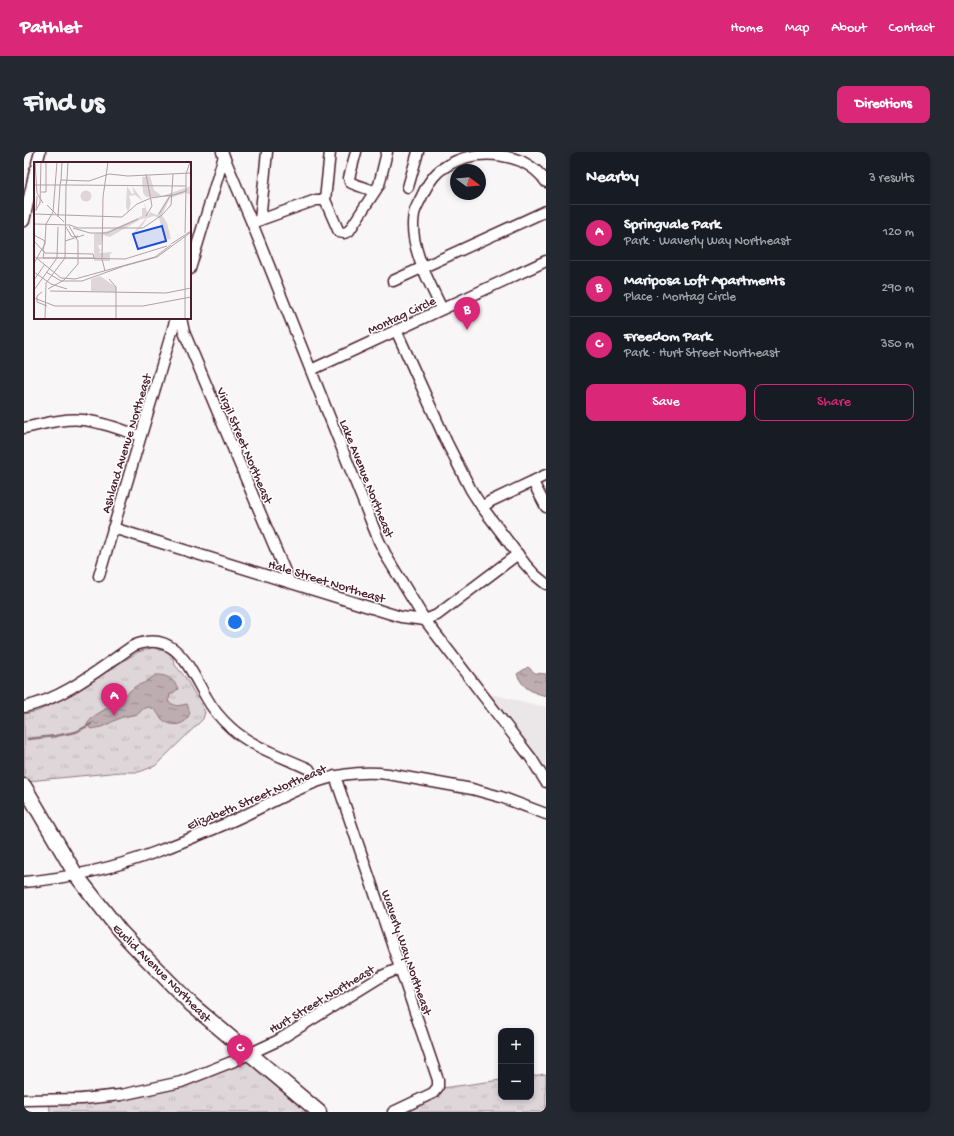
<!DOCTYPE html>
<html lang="en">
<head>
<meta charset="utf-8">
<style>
  :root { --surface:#171b24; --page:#242831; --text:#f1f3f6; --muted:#9ea1a6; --line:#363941; --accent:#db2777 }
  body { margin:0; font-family:"Gochi Hand",sans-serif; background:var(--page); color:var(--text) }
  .controls { position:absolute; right:12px; bottom:12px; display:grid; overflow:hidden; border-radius:8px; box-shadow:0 2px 6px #0003 }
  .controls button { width:36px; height:36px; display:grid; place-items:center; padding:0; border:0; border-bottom:1px solid var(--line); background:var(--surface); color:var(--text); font:20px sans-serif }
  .compass { position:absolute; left:426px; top:12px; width:36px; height:36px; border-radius:50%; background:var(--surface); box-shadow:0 2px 6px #0003; rotate:106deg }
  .you { position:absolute; left:211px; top:470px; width:14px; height:14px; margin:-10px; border:3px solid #fff; border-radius:50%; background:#1a73e8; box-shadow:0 0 0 6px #1a73e833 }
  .badge { display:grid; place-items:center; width:26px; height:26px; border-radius:50%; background:var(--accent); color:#fff; font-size:13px; font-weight:700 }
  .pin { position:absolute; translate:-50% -33px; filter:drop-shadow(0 1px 2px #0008) }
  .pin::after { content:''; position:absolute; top:21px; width:14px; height:12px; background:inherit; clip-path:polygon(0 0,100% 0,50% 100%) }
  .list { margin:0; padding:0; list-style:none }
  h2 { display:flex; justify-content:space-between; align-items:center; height:52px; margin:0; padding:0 16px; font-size:17px }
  h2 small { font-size:13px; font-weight:400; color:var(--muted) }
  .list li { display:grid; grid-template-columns:26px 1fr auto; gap:12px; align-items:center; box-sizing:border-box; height:56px; padding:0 16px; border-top:1px solid var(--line) }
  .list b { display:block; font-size:15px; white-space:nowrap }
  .list p { margin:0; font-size:13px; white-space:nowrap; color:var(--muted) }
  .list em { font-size:13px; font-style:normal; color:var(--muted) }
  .actions { display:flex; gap:8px; padding:12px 16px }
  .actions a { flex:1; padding:9px 0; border:1px solid var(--accent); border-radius:8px; text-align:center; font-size:14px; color:var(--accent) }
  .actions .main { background:var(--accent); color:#fff }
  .map { position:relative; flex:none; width:522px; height:960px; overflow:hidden; border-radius:8px }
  header { display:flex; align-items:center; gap:24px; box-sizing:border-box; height:56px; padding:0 20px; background:var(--accent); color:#fff }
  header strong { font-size:19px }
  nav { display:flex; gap:22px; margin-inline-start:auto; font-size:14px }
  .intro { display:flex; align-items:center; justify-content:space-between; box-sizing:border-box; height:96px; padding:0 24px }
  h1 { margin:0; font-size:28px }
  .button { padding:10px 18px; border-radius:8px; background:var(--accent); color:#fff; font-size:14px; font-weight:700 }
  main { display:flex; gap:24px; padding:0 24px }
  aside { flex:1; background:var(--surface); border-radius:8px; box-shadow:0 2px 6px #0003 }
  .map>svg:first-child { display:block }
  .built { fill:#ebe6e8 }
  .grass { fill:url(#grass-tufts); stroke:#947a82 }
  .water { fill:url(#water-ripples); stroke:#8f747b }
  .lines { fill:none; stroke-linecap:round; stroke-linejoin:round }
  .stream { stroke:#8f747b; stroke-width:2.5 }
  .street-casing { stroke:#4a1f2b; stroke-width:13 }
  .secondary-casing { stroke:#4a1f2b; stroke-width:17 }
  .street { stroke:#fff; stroke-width:10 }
  .secondary { stroke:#fff; stroke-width:14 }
  .labels { text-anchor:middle; stroke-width:3; stroke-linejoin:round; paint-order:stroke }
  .street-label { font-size:13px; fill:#4a1f2b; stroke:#fff }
  .inset-road { fill:none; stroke:#b2a0a5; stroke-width:1 }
  .view { fill:#1d4ed8; fill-opacity:0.15; stroke:#1d4ed8; stroke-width:2 }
  .inset-edge { fill:none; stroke:#4a1f2b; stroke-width:2 }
</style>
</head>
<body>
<header>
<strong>Pathlet</strong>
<nav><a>Home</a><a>Map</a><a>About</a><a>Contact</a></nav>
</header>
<div class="intro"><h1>Find us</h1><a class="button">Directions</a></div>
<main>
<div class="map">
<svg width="522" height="960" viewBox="0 0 522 960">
  <defs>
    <pattern id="grass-tufts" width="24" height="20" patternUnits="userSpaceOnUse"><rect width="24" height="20" fill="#ded6d9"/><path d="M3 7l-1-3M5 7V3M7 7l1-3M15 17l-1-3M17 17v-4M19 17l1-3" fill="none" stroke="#c0b7ba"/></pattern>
    <pattern id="water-ripples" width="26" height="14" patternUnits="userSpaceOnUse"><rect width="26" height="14" fill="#bdadb0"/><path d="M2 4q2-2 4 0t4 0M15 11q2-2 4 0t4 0" fill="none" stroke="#9c8c8f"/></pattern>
  </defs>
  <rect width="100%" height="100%" fill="#f8f6f7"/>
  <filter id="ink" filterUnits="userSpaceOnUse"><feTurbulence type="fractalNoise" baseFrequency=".025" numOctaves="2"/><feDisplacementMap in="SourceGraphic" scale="8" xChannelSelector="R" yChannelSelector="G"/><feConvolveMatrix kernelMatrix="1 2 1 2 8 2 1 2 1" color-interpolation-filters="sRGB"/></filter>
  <g filter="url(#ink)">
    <!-- built -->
    <path class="built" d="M453,539L522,555V628Z"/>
    <!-- grass -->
    <g class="grass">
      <path d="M130,495L135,498L147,500L151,513L161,525L181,560L179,567L131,614L115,620H97L14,628L0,631V562L14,559L33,550L114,500Z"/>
      <path d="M225,900L299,960H26L25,944L149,932Z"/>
      <path d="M522,922V960H376L411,937L477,928V945H507V924Z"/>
    </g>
    <!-- water -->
    <g class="water">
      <path d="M504,515L511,521L522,522V544C508,540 499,537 493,522Z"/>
      <path d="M132,523C142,522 151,528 154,537L146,543L144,550L153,554L163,552L166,561C165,563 163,567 161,569C154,575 143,573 137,566C133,561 132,557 125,555L119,557L114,562L98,565L78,575L67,577L63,572L70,564L90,552L112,534L120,531Z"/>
    </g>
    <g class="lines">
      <!-- stream -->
      <path class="stream" d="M4,587L31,584L52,580L67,572"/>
      <!-- street casing -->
      <g class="street-casing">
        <g id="street">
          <path d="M198,0L228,71L355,389L364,407L401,468L507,606L522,630"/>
          <path d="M306,0L301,48L315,80L320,81L325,79L355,33L363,0"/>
          <path d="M332,0L325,26L326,30C334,35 343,35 350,40"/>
          <path d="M13,11L16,0"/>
          <path d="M384,35L394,0"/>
          <path d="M236,68L292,48H301"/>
          <path d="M0,69L11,18"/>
          <path d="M228,71L236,68L243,0"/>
          <path d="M166,117L200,4"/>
          <path d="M369,129L522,59"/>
          <path d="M418,157C405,130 384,93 390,62C391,57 394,52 396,48C400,39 406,27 414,20C417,17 421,15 424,13C447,0 473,0 497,9C507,14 516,20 522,30"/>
          <path d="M157,166L160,180L265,429"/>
          <path d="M372,178L423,291L447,338L458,355L501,412L511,423L522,432"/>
          <path d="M287,218L522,109"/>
          <path d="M0,276C19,272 40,266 59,268C79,270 98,278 116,284"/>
          <path d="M509,330L522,355"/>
          <path d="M458,355L467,349L522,323"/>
          <path d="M89,376L377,465L401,468L413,463L494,402"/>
          <path d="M75,424L152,166"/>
          <path d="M0,555C41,546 75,517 109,494C151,476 165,516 182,545C188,556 197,567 207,576C228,595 257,604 283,616L285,617L292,629"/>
          <path d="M311,624L414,928V935L409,941L369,960"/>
          <path d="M0,730C45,726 90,716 132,700C161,689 191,677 219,664C270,640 305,615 364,622L448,637L477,645L522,662"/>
          <path d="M0,948L58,947L97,943L157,930L210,909L253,889L358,824L376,816"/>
        </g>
      </g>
      <!-- secondary casing -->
      <g class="secondary-casing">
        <path id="secondary" d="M0,634L52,723L96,779L113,797L168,853L295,960"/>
      </g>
      <!-- street -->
      <use href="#street" class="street"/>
      <!-- secondary -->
      <use href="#secondary" class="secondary"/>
    </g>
  </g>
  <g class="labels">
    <!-- street labels -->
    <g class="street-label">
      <text transform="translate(377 162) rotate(-25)" y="5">Montag Circle</text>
      <text transform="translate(101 291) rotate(-73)" y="5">Ashland Avenue Northeast</text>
      <text transform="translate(222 293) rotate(67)" y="5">Virgil Street Northeast</text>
      <text transform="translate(344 326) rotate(68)" y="5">Lake Avenue Northeast</text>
      <text transform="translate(303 428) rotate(17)" y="5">Hale Street Northeast</text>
      <text transform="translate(232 644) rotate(-23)" y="5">Elizabeth Street Northeast</text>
      <text transform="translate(384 800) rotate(71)" y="5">Waverly Way Northeast</text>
      <text transform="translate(139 820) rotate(45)" y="5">Euclid Avenue Northeast</text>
      <text transform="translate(297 846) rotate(-31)" y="5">Hurt Street Northeast</text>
    </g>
  </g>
  <!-- overview -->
  <g transform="translate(10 10)">
    <rect width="157" height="157" fill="#f8f6f7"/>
    <path d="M116,14L120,28L128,34L157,24V33L152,31L136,36L128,53L133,61L137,77L131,78L125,56L120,54L113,56L109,63L98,74L94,82L98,73L112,56L107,57L76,75L69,73L67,83H64L65,87H67L65,91L79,90L76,92V99H60V72L74,69L108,54V46H111L110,40L114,53L116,50L123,53L134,35H112L109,31L108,15ZM93,24L98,32L100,31L98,24L109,39L101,33L95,34L97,41L94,50L92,45ZM46.5 34a5.5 5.5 0 1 1 11 0a5.5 5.5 0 1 1-11 0Z" fill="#ded6d9"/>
    <path d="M66,114L82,125V130L57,129V117Z" fill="#ded6d9"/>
    <path class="inset-road" d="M1,0L3,31L9,41M152,12L156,0M27,18L28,0M33,18L34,0M1,23H32L33,18M26,23L27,18L55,19L75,12L94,14L157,11M32,23L152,24M152,29V12M7,30H12V0M117,36L137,33M13,43L30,60M2,48L6,41L7,0M2,49L3,34M0,52L88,55L103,42L117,36M125,52L136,34L152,29M112,54L118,44L112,12M24,55L26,23M0,62L36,63L44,66H109L128,53L137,43L139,12M32,65L38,75L44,74M39,66L56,71H73L104,57M151,71L152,27M0,73L11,79L9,88L11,91L59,92L60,96H9L10,90L0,79M31,79L50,73M137,82L157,69M0,94L27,116L41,117L121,95L137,83M3,96H32M23,96L24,65M31,96L91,97L133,84M0,101L11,82L12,62L19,50L23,0M71,109L68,97L69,35L74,0M0,110L17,122L33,127M12,110L27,119H48L90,104L123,95L157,70M75,117L82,125V157M0,118L11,102M14,127L30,118L44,102V79L35,64M0,128L23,96M16,129L132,131L157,126M8,130L3,134V140L13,144M0,136L21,144H109L157,135M11,157L12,121L31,96L32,23M151,157V74"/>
    <path class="view" d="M128,64L132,79L104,87L99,72Z"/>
    <rect width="157" height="157" class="inset-edge"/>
  </g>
</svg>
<div class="controls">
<button>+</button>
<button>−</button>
</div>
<svg class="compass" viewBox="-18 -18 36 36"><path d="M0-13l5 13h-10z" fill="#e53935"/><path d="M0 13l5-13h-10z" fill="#9ea1a6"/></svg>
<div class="you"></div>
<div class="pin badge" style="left:90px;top:564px">A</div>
<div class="pin badge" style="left:443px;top:178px">B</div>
<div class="pin badge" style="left:216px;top:916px">C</div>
</div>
<aside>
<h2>Nearby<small>3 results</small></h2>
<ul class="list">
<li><span class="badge">A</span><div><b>Springvale Park</b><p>Park · Waverly Way Northeast</p></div><em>120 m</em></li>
<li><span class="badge">B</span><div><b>Mariposa Loft Apartments</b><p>Place · Montag Circle</p></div><em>290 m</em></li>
<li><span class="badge">C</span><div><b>Freedom Park</b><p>Park · Hurt Street Northeast</p></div><em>350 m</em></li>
</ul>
<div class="actions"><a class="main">Save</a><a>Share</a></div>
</aside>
</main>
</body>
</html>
